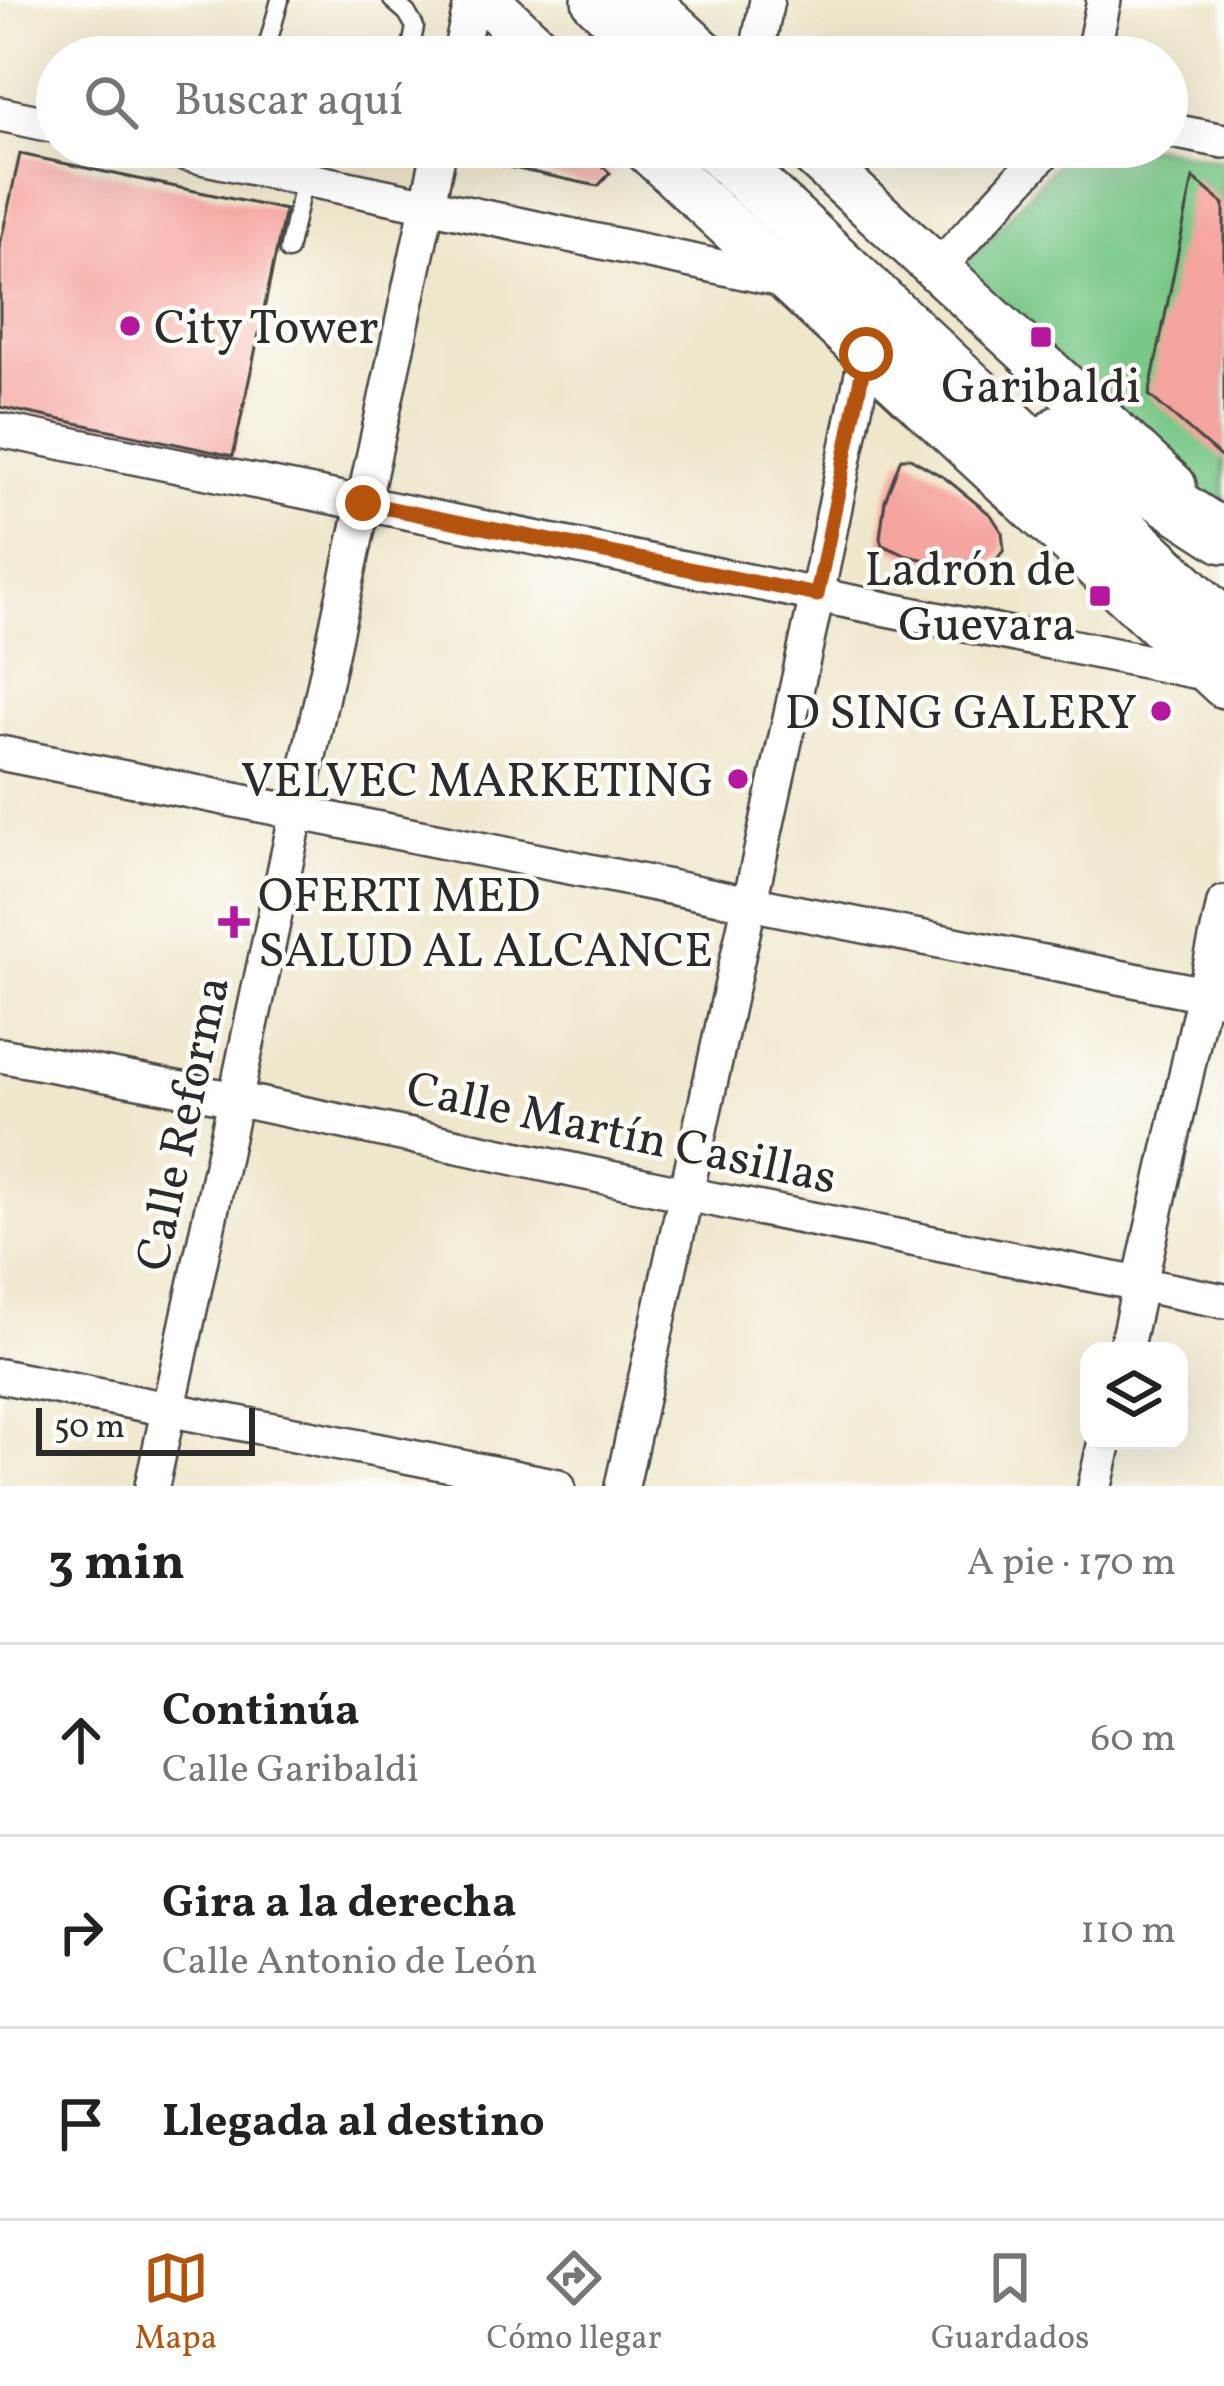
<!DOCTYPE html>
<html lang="es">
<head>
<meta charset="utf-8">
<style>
  :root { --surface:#fff; --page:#f2f2f2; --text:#222; --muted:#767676; --line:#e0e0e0; --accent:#b45309 }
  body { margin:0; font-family:Vollkorn,serif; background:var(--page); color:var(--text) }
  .controls { position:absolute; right:36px; bottom:36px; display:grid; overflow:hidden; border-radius:24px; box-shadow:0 12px 48px #0002 }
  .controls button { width:108px; height:108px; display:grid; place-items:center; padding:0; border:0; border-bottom:3px solid var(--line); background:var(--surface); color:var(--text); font:60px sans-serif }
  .scale { position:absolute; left:36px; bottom:30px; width:219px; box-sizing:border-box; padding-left:12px; border:6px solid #2b2b2b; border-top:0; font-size:33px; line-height:42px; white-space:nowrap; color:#2b2b2b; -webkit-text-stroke:9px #fdfcf7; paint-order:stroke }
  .stop { position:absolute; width:36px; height:36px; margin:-27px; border:9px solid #b45309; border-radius:50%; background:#fff }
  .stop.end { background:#b45309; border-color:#fff; box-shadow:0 3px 12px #0008 }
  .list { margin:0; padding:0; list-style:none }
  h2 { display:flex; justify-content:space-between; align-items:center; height:156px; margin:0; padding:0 48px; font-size:51px }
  h2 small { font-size:39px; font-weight:400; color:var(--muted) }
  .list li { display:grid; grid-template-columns:78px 1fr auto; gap:36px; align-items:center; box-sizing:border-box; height:192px; padding:0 48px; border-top:3px solid var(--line) }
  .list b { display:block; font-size:45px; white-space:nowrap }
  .list p { margin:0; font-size:39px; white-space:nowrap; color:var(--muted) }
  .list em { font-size:39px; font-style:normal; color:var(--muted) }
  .icon { flex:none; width:66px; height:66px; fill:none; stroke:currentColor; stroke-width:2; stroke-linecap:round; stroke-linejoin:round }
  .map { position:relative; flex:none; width:1224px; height:1486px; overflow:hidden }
  .search { position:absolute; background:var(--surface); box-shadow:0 12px 48px #0002; left:36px; right:36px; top:36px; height:132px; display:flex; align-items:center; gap:30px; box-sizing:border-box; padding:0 42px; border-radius:66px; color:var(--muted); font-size:45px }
  .sheet { height:732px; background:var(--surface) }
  nav { display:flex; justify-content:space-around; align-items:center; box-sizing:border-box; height:168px; border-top:3px solid var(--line); background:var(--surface); font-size:33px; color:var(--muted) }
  nav a { display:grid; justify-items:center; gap:6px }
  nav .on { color:var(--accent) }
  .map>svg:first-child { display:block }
  .green { fill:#79c888; stroke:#527a5a; stroke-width:3 }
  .building { fill:#f6a49f }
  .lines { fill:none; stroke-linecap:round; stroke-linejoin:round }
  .lane-casing { stroke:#484743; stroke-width:21 }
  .street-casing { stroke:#484743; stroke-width:38 }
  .secondary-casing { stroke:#484743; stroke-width:50 }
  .primary-casing { stroke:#484743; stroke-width:56 }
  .lane { stroke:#fff; stroke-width:16 }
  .street { stroke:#fff; stroke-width:33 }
  .secondary { stroke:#fff; stroke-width:45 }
  .primary { stroke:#fff; stroke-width:51 }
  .route { stroke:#b45309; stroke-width:15 }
  .poi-dot { fill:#b5179e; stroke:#fdfcf7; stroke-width:4.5 }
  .labels { text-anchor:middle; stroke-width:9; stroke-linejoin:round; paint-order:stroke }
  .poi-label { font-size:48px; fill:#2b2b2b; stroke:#fdfcf7; text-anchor:end }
  .street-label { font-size:48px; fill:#2b2b2b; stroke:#fdfcf7 }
</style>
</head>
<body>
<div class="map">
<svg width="1224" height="1486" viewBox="0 0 1224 1486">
  <rect width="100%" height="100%" fill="#fdfcf7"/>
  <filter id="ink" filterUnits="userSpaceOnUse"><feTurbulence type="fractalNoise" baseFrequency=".00833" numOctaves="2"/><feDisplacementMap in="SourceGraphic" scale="24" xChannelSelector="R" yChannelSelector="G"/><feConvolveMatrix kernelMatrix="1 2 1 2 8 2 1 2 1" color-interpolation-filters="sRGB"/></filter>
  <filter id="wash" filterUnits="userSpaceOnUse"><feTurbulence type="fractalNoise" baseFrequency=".004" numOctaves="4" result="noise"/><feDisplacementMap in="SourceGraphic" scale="48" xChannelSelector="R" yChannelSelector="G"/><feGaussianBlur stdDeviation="2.7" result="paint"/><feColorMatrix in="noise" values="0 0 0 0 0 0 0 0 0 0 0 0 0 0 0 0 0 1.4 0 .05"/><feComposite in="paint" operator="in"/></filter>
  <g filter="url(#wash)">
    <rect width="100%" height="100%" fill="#efe7cc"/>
    <!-- green -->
    <path class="green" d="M1072,147H1156L1224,161V511L961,269Z"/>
    <g id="blocks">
      <!-- building -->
      <g class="building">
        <path d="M497,147H582L610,173L598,186L494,164Z"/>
        <path d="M20,154L285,210L233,456L0,407V245Z"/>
        <path d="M1193,178L1224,204V460L1149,395Z"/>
        <path d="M901,458H910L945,478L991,515L1002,532L1004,550L995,561L982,567H957L908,556L882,545L880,538L885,500Z"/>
      </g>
    </g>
  </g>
  <g filter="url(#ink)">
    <use href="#blocks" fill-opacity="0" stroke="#484743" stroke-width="3"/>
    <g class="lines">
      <!-- lane casing -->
      <g class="lane-casing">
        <g id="lane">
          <path d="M392,0L407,13L415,27L409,57"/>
          <path d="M264,57L280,0"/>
          <path d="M288,251L304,179"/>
        </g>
      </g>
      <!-- street casing -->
      <g class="street-casing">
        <g id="street">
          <path d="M459,57L472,0"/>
          <path d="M756,57L767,0"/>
          <path d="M1092,57L1104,0"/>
          <path d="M0,114L57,126"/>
          <path d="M1167,130L1224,141"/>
          <path d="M154,147L786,281"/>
          <path d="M937,269L1049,147"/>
          <path d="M0,430L1213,675"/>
          <path d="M0,753L1224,998"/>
          <path d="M0,1055L235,1099L686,1194L1224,1301"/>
          <path d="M1125,1351L1224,903"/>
          <path d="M0,1376L558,1486"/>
          <path d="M152,1486L440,147"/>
          <path d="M622,1486L817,595L866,354"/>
          <path d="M1095,1486L1105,1441"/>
        </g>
      </g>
      <!-- secondary casing -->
      <g class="secondary-casing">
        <g id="secondary">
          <path d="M486,0L547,57"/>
          <path d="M646,0L708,57"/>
          <path d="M644,147L1224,685"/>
          <path d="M805,147L1173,486"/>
        </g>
      </g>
      <!-- primary casing -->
      <g class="primary-casing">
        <g id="primary">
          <path d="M598,0L659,57"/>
          <path d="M715,147L1224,626"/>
          <path d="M1061,431L1224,537"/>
        </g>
      </g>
      <!-- lane -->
      <use href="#lane" class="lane"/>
      <!-- street -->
      <use href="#street" class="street"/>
      <!-- secondary -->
      <use href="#secondary" class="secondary"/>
      <!-- primary -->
      <use href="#primary" class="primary"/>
    </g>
  </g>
  <g class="lines" filter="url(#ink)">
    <!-- route -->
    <path class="route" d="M363,503L817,595L866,354"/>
  </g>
  <!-- markers -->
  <g class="poi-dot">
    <circle cx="130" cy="326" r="12"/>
    <rect x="1029" y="325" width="24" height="24" rx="6"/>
    <rect x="1088" y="584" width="24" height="24" rx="6"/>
    <circle cx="1161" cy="711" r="12"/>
    <circle cx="738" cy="779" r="12"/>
    <path d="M228 904h12v12h12v12h-12v12h-12v-12h-12v-12h12z"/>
  </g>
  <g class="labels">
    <!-- poi labels -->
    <g class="poi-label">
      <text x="154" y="343" text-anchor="start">City Tower</text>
      <text x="1041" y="402" text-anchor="middle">Garibaldi</text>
      <text x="1076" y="585">Ladrón de<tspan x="1076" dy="55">Guevara</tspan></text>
      <text x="1137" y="728">D SING GALERY</text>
      <text x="714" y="796">VELVEC MARKETING</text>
      <text x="258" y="911" text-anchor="start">OFERTI MED<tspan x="258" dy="55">SALUD AL ALCANCE</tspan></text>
    </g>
    <!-- street labels -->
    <g class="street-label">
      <text transform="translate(181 1123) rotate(-78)" y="17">Calle Reforma</text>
      <text transform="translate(622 1131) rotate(12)" y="17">Calle Martín Casillas</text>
    </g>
  </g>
</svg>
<div class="controls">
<button><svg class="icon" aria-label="layers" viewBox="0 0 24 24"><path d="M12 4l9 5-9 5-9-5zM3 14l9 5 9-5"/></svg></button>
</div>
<div class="scale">50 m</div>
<div class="stop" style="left:866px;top:354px"></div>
<div class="stop end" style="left:363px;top:503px"></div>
<div class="search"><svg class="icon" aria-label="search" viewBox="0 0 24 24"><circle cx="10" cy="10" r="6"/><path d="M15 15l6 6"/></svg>Buscar aquí</div>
</div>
<section class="sheet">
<h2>3 min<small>A pie · 170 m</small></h2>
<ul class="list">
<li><svg class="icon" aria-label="ahead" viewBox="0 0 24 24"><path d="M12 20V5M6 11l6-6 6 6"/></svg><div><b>Continúa</b><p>Calle Garibaldi</p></div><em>60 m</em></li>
<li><svg class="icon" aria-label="right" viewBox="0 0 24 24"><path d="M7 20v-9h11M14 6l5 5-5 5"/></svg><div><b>Gira a la derecha</b><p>Calle Antonio de León</p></div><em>110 m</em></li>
<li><svg class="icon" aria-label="arrive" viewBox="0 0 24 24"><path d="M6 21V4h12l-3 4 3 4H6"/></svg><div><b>Llegada al destino</b></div></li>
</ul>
</section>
<nav>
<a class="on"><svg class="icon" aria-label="map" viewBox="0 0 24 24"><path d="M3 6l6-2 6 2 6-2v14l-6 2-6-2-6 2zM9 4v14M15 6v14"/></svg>Mapa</a>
<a><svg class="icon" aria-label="directions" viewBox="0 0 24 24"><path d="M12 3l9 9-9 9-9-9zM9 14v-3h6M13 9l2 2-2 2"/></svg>Cómo llegar</a>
<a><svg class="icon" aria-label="saved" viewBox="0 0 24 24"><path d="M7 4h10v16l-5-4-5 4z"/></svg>Guardados</a>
</nav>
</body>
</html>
